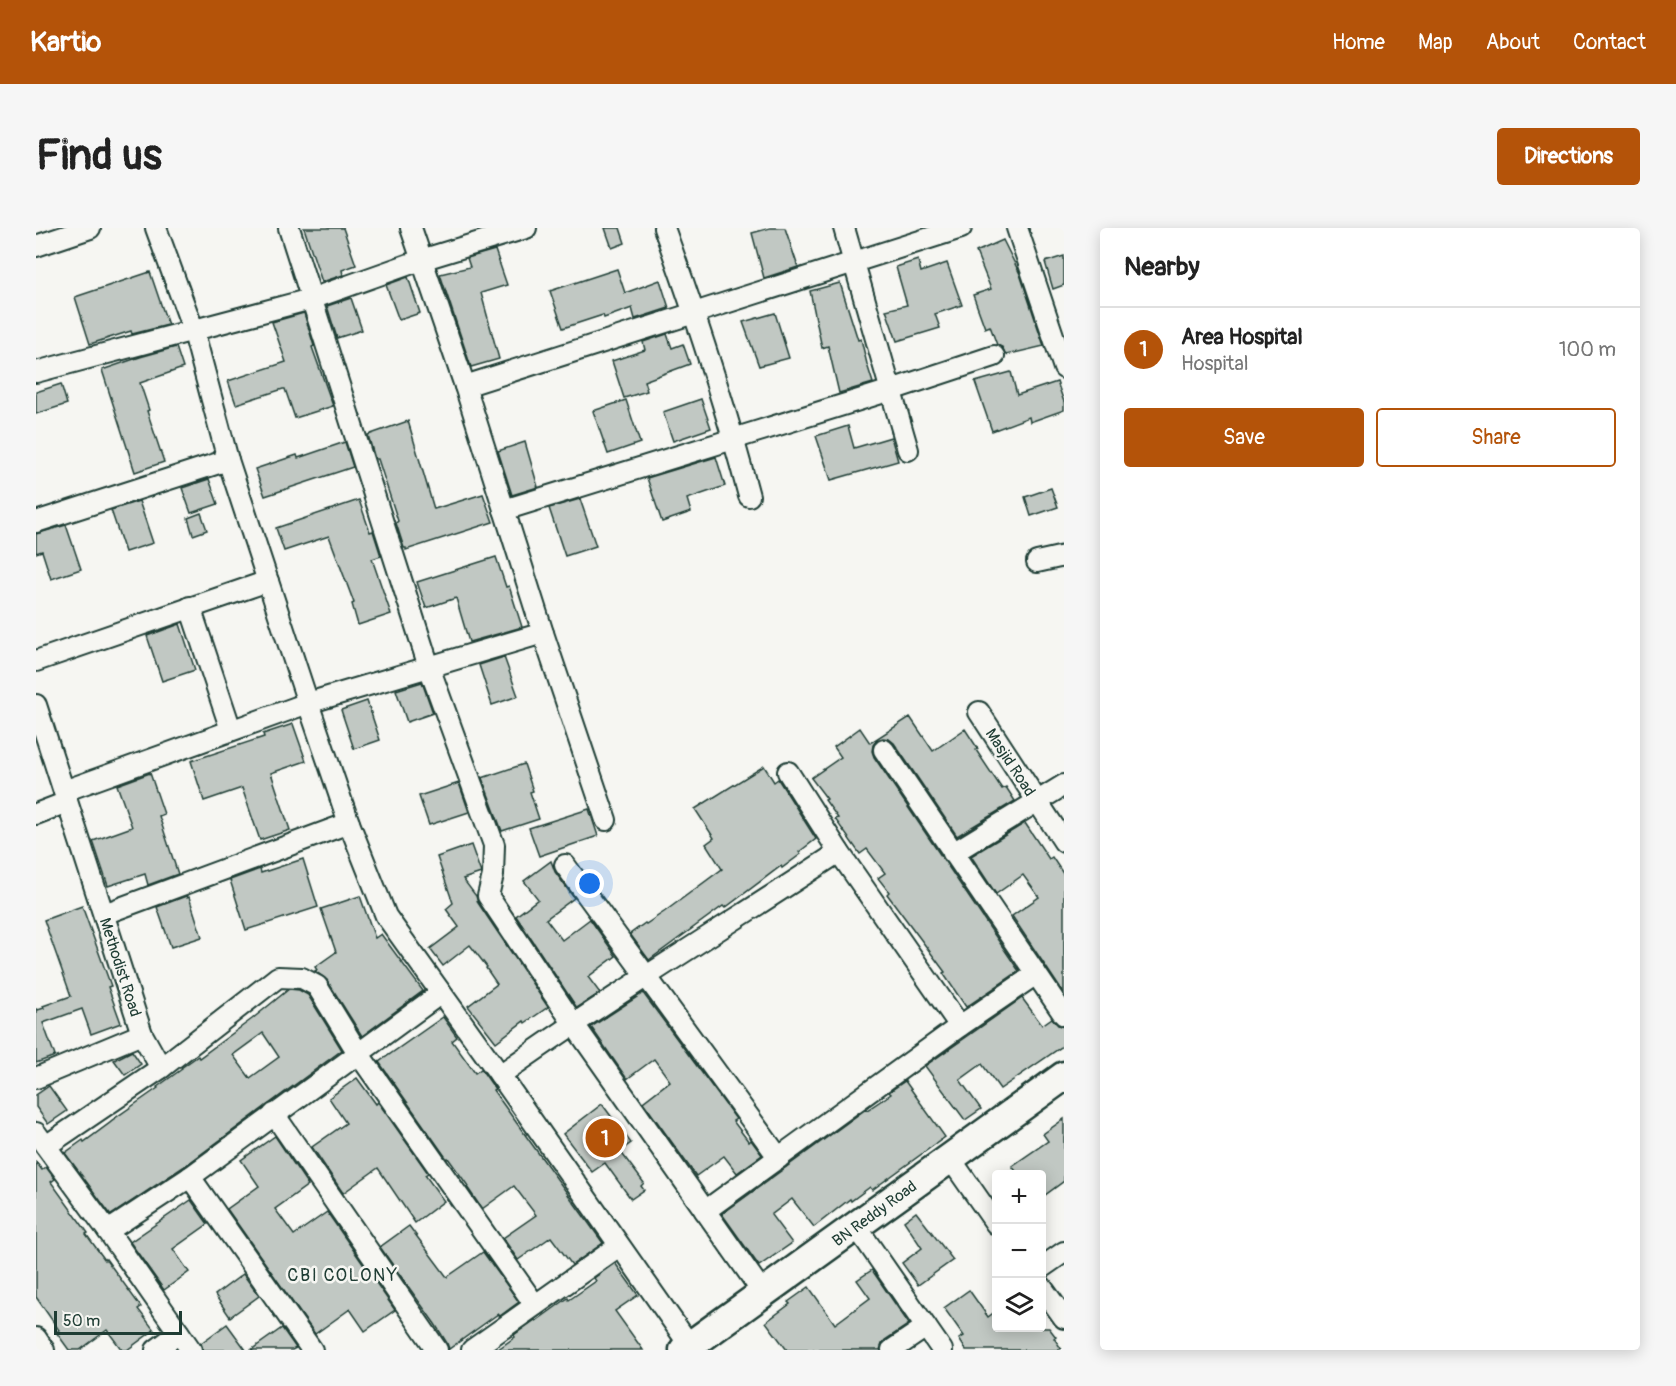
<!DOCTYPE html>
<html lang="en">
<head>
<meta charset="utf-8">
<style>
  :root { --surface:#fff; --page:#f6f6f6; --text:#222; --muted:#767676; --line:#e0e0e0; --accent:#b45309 }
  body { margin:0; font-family:Pangolin,sans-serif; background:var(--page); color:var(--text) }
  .controls { position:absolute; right:18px; bottom:18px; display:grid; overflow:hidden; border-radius:6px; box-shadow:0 3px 15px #0003 }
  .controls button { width:54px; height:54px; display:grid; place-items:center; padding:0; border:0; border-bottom:2px solid var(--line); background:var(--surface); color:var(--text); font:30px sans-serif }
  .scale { position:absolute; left:18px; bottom:15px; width:128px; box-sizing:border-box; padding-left:6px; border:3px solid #1f3d34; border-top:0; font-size:16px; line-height:21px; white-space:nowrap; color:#1f3d34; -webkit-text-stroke:4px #f6f6f2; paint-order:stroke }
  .you { position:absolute; left:554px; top:656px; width:21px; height:21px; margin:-15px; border:4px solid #fff; border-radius:50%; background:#1a73e8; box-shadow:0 0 0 9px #1a73e833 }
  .badge { display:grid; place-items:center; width:39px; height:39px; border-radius:50%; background:var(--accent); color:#fff; font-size:20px; font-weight:700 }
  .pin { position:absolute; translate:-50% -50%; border:3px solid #fff; box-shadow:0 2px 6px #0006 }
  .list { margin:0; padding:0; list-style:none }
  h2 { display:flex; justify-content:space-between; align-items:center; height:78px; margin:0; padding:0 24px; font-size:26px }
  h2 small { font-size:20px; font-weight:400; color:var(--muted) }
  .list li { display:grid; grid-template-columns:39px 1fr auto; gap:18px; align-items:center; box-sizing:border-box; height:84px; padding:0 24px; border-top:2px solid var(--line) }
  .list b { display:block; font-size:22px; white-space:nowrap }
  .list p { margin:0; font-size:20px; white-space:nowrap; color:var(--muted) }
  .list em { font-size:20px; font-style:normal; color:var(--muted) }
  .actions { display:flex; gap:12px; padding:18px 24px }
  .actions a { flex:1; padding:14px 0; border:2px solid var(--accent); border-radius:6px; text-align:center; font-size:21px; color:var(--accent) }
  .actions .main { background:var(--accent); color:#fff }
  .icon { flex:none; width:33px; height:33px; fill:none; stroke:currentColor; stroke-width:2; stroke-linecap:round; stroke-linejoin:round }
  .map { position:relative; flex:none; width:1028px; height:1122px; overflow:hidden; border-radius:6px }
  header { display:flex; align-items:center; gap:36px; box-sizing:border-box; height:84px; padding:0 30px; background:var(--accent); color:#fff }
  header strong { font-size:28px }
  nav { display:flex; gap:33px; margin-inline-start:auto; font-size:21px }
  .intro { display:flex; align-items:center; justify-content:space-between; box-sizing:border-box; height:144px; padding:0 36px }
  h1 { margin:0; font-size:42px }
  .button { padding:15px 27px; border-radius:6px; background:var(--accent); color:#fff; font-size:21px; font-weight:700 }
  main { display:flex; gap:36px; padding:0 36px }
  aside { flex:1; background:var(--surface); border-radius:6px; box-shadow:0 3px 15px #0003 }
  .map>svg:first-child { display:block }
  .building { fill:#c1c8c3; stroke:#1f3d34; stroke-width:1.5; fill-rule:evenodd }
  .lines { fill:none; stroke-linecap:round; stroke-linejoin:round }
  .street-casing { stroke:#1f3d34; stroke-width:24 }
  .secondary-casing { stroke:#1f3d34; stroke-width:33 }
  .street { stroke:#f6f6f2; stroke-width:20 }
  .secondary { stroke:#f6f6f2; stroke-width:28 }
  .labels { text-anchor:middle; stroke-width:5; stroke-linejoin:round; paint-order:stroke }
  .street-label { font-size:16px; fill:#1f3d34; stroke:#f6f6f2 }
  .neighbourhood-label { font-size:18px; letter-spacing:1.5px; fill:#1f3d34; stroke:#f6f6f2 }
</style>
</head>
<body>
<header>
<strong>Kartio</strong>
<nav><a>Home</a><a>Map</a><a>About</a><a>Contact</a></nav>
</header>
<div class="intro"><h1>Find us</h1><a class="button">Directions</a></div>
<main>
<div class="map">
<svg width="1028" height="1122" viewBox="0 0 1028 1122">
  <rect width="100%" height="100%" fill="#f6f6f2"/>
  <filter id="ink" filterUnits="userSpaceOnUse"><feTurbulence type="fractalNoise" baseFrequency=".0167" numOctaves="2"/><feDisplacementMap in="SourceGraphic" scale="12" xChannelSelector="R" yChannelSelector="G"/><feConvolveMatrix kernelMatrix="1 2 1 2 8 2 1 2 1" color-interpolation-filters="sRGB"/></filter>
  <g filter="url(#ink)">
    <!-- building -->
    <g class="building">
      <path d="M268,0H307L320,37L306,42L307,47L286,54Z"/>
      <path d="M569,0H584L589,15L576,20Z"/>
      <path d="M734,0H749L762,39L728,50L716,5Z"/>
      <path d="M967,12L984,46L1008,118L970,127L966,119L961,117L954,98L949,100L937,67L955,61L940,24Z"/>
      <path d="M459,22L471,57L445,65L463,131L435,139L404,46L434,39L431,30Z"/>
      <path d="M1028,28V57L1017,61L1009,34Z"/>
      <path d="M882,32L885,44L911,35L926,77L899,86L904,100L861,113L850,82L871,77L860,39Z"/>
      <path d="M581,41L589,65L624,52L633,80L599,91L596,80L568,90L567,87L527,100L514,63Z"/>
      <path d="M114,44L132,97L96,106L95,103L54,116L39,69Z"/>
      <path d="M372,49L384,85L363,92L350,57Z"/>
      <path d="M804,55L822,112L825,111L831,136L837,155L803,165L792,118L786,120L774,63Z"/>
      <path d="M315,70L326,102L301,110L291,78Z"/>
      <path d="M268,85L278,118L276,119L297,178L259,190L249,161H247L200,176L192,153L250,134L236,94Z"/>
      <path d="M739,85L753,130L723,138L707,94Z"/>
      <path d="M631,106L636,120L647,116L654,136L608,153L611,163L588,170L576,133L609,122L607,114Z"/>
      <path d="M140,119L147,140L104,155L113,182L111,183L128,234L99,244L66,142L104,129Z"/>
      <path d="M975,144L981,167L1021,154L1028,174V182L994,194L993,189L956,203L939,154Z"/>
      <path d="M25,156L31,176L0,186V164Z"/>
      <path d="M665,171L675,200L637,213L627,184Z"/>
      <path d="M590,172L604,215L572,226L557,183Z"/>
      <path d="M372,193L398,281L447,266L457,294L370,322V320H368L360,295L362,293L342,231H339L332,207Z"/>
      <path d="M812,198L818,220L855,209L862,233L795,252L780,208Z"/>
      <path d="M309,214L317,239L229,268L219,241L261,227L262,230Z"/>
      <path d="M489,214L502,259L476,267L462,223Z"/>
      <path d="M680,229L689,258L651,271L655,284L626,294L611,250Z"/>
      <path d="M173,251L182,276L155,285L146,260Z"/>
      <path d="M1015,260L1022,279L995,288L989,269Z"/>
      <path d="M544,271L560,318L529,328L513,280Z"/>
      <path d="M323,272L334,304L337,303L345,328L336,331L355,386L322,397L316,376L318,375L293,308L248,323L240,300Z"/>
      <path d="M103,273L117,315L89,324L75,282Z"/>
      <path d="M165,285L171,302L157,307L152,290Z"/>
      <path d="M30,297L45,341L15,351L6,323L0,325V306Z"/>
      <path d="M460,329L470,359L473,358L486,399L433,414L420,370L390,380L381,354Z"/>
      <path d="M144,396L159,442L126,453L111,408Z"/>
      <path d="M468,429L482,468L456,477L443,437Z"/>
      <path d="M386,454L397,485L371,494L360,462Z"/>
      <path d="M331,473L344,512L318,521L305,482Z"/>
      <path d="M874,489L897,523L929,501L942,521L940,522L966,561L970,559L979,573L921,608L858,515L853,511L847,510L841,512L837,517L836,523L838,529L983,743L930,779L907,745L909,744L851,666L853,664L842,650L849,645L831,621L824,626L799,591L802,590L789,572L791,571L775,550L805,529L798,519L824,500L834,515Z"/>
      <path d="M257,496L270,533L235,545L254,602L224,612L206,560L168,573L155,533L228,509L227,506Z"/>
      <path d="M488,536L497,563L494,564L503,591L466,603L446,550Z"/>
      <path d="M728,538L738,554L742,551L780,611L763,624L765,626L746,640L745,638L689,680L687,678L613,732L594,706L609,695L610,696L628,684L686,641L670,616L678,610L659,581Z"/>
      <path d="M114,545L128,586L123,588L142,646L112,657L109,646L72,658L57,613L96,599L81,557Z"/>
      <path d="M423,555L433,584L393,597L383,568Z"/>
      <path d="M553,581L562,608L503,628L493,600Z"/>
      <path d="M989,595L1013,631L1016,629L1028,647V766L976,688L1003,669L987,647L960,666L935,628Z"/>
      <path d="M435,617L445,645L427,651L440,668L442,675L512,779L489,795L488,793L460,814L432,778L461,756L450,740L451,739L434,717L407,738L394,721L423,699L410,681L417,675L401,629Z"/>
      <path d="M267,631L282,679L210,702L194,652L224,641L225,645Z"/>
      <path d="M515,633L519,644L538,670L510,691L526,712L554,691L580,728L552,749L564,765L541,780L480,688L502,671L488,653Z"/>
      <path d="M150,668L151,670L153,669L166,709L135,719L121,679Z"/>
      <path d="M324,668L339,710L345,706L387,763L326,808L291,752L279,743L281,742L279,739L300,724L285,681Z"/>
      <path d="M46,678L75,758L72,759L85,795L55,806L46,781L7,795L19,828L0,835V781L2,782L8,780L7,778L35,768L8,692Z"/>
      <path d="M253,761L263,762L272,767L306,822L153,935L75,987L29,925L47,912L48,914L75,894V893L122,860L121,859L146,841L145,840L162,828L163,830L216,791ZM227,805L243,829L214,850L197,827Z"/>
      <path d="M607,765L700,891L697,893L713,914L715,912L726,927L701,945L688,928L660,948L607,874L634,853L618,831L591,851L555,799Z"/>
      <path d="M986,770L1006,797L1016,790L1022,797L1028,799V817L964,861L946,836L924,852L945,881L929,892L889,838Z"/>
      <path d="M407,789L421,809L416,813L439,845L445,841L459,861L457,862L567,1015L536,1037L515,1009L482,1032L467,1010L500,987L478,958L446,981L431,959L432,958L412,930L411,931L343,834Z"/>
      <path d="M96,823L105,836L89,847L78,832Z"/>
      <path d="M321,850L340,876L342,874L392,945L389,947L408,973L379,995L342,940L307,965L276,919L310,895L293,870Z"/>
      <path d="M869,853L909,909L836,962L834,959L815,973L814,971L778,999L756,971L735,987L756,1015L723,1038L686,986L830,881L831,882L855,866L853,864Z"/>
      <path d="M13,858L31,883L12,896L0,879V867Z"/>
      <path d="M566,876L595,915L584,923L608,955L605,958L608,962L595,971L569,935L556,944L527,906Z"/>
      <path d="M1028,891V953L1005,970V946H982L976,938L1012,913L1007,906Z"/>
      <path d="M239,908L272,957L239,981L258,1007L291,984L359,1082L329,1103L314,1081L279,1106L191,981L223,958L205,932Z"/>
      <path d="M0,934L6,942L10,939L19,951L15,954L52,1005L50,1006L69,1032L70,1031L105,1079L102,1081L118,1102L91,1122H86L71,1102L44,1122H33L20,1104L23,1102L0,1069Z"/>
      <path d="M155,972L172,996L137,1021L153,1044L128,1062L94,1014Z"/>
      <path d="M880,984L917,1032L882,1057L866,1035L886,1020L868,993Z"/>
      <path d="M373,998L411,1049L447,1024L483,1074L464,1088L462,1086L413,1121L411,1115L399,1096L344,1019Z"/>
      <path d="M579,1035L602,1067L579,1083L607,1122H461L479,1109L478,1107L499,1092L500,1093L532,1070L533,1072L560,1053L558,1050Z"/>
      <path d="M836,1042L873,1096L849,1112L846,1116L844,1122H751L730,1094L754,1076L752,1074L773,1059L799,1096L834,1070L821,1052Z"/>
      <path d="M207,1046L223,1068L194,1089L179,1067Z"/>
      <path d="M933,1062L952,1089L960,1083V1100H1013L1020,1109L1018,1110L1026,1122H930L923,1111L928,1108L908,1080Z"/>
      <path d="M191,1096L210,1122H167L165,1115Z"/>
      <path d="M246,1100L260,1120L256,1122H215Z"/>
    </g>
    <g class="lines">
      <!-- street casing -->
      <g class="street-casing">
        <g id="street">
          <path d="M120,0L157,101L192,232L272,475L313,595L350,688L464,847L657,1122"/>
          <path d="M253,0L393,439L458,617L457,647L452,668L537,795L727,1065"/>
          <path d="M375,0L429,158L507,405L570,592"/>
          <path d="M628,0C660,88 689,177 713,268"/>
          <path d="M808,0L872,222"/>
          <path d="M981,0L1028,140"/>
          <path d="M0,18L54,0"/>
          <path d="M0,144L275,71L385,32L490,0"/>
          <path d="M429,158L925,0"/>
          <path d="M468,282L855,162L958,128"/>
          <path d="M0,294L192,232"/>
          <path d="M1001,334L1028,328"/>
          <path d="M154,379L195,502"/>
          <path d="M0,433L232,353"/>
          <path d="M0,477L106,806L125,840"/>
          <path d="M943,484L1028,614"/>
          <path d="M848,522L1028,787"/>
          <path d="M752,544L803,624L924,798L1000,746"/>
          <path d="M28,563L272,475L507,405"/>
          <path d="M0,586L31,574"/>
          <path d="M917,625L1028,557"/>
          <path d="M529,637L743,930"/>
          <path d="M68,686L313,595"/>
          <path d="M464,847C574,769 690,698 803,624"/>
          <path d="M0,850L106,806"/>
          <path d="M238,886L401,1122"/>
          <path d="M0,905L72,1003L155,1122"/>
          <path d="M10,918L125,840L242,749L266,750L281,758L322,825L499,1077"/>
          <path d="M914,930L960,996"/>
          <path d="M154,949L276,1122"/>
          <path d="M669,983L924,798"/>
          <path d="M820,998L906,1122"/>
          <path d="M72,1003L154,949L405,765"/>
          <path d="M1005,1040L1028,1024"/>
          <path d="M1005,1058L1028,1090"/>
          <path d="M0,1110L8,1122"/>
          <path d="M120,1122L143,1105"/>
          <path d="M436,1122L583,1018"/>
          <path d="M856,1122L890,1099"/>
        </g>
      </g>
      <!-- secondary casing -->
      <g class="secondary-casing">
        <path id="secondary" d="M648,1122L1028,848"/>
      </g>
      <!-- street -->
      <use href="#street" class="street"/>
      <!-- secondary -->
      <use href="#secondary" class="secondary"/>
    </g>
  </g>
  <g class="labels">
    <!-- street labels -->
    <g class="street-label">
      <text transform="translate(975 534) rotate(57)" y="6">Masjid Road</text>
      <text transform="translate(85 739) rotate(72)" y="6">Methodist Road</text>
      <text transform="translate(838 985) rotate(-36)" y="6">BN Reddy Road</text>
    </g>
    <!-- neighbourhood labels -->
    <g class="neighbourhood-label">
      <text x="307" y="1053">CBI COLONY</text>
    </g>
  </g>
</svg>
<div class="controls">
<button>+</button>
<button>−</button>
<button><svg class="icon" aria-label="layers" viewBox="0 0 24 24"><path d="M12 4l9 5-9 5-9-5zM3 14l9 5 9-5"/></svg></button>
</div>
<div class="scale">50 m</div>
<div class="you"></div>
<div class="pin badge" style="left:569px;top:910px">1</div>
</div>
<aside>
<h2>Nearby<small></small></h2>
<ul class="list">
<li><span class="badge">1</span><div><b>Area Hospital</b><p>Hospital</p></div><em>100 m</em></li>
</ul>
<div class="actions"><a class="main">Save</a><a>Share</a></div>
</aside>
</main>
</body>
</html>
